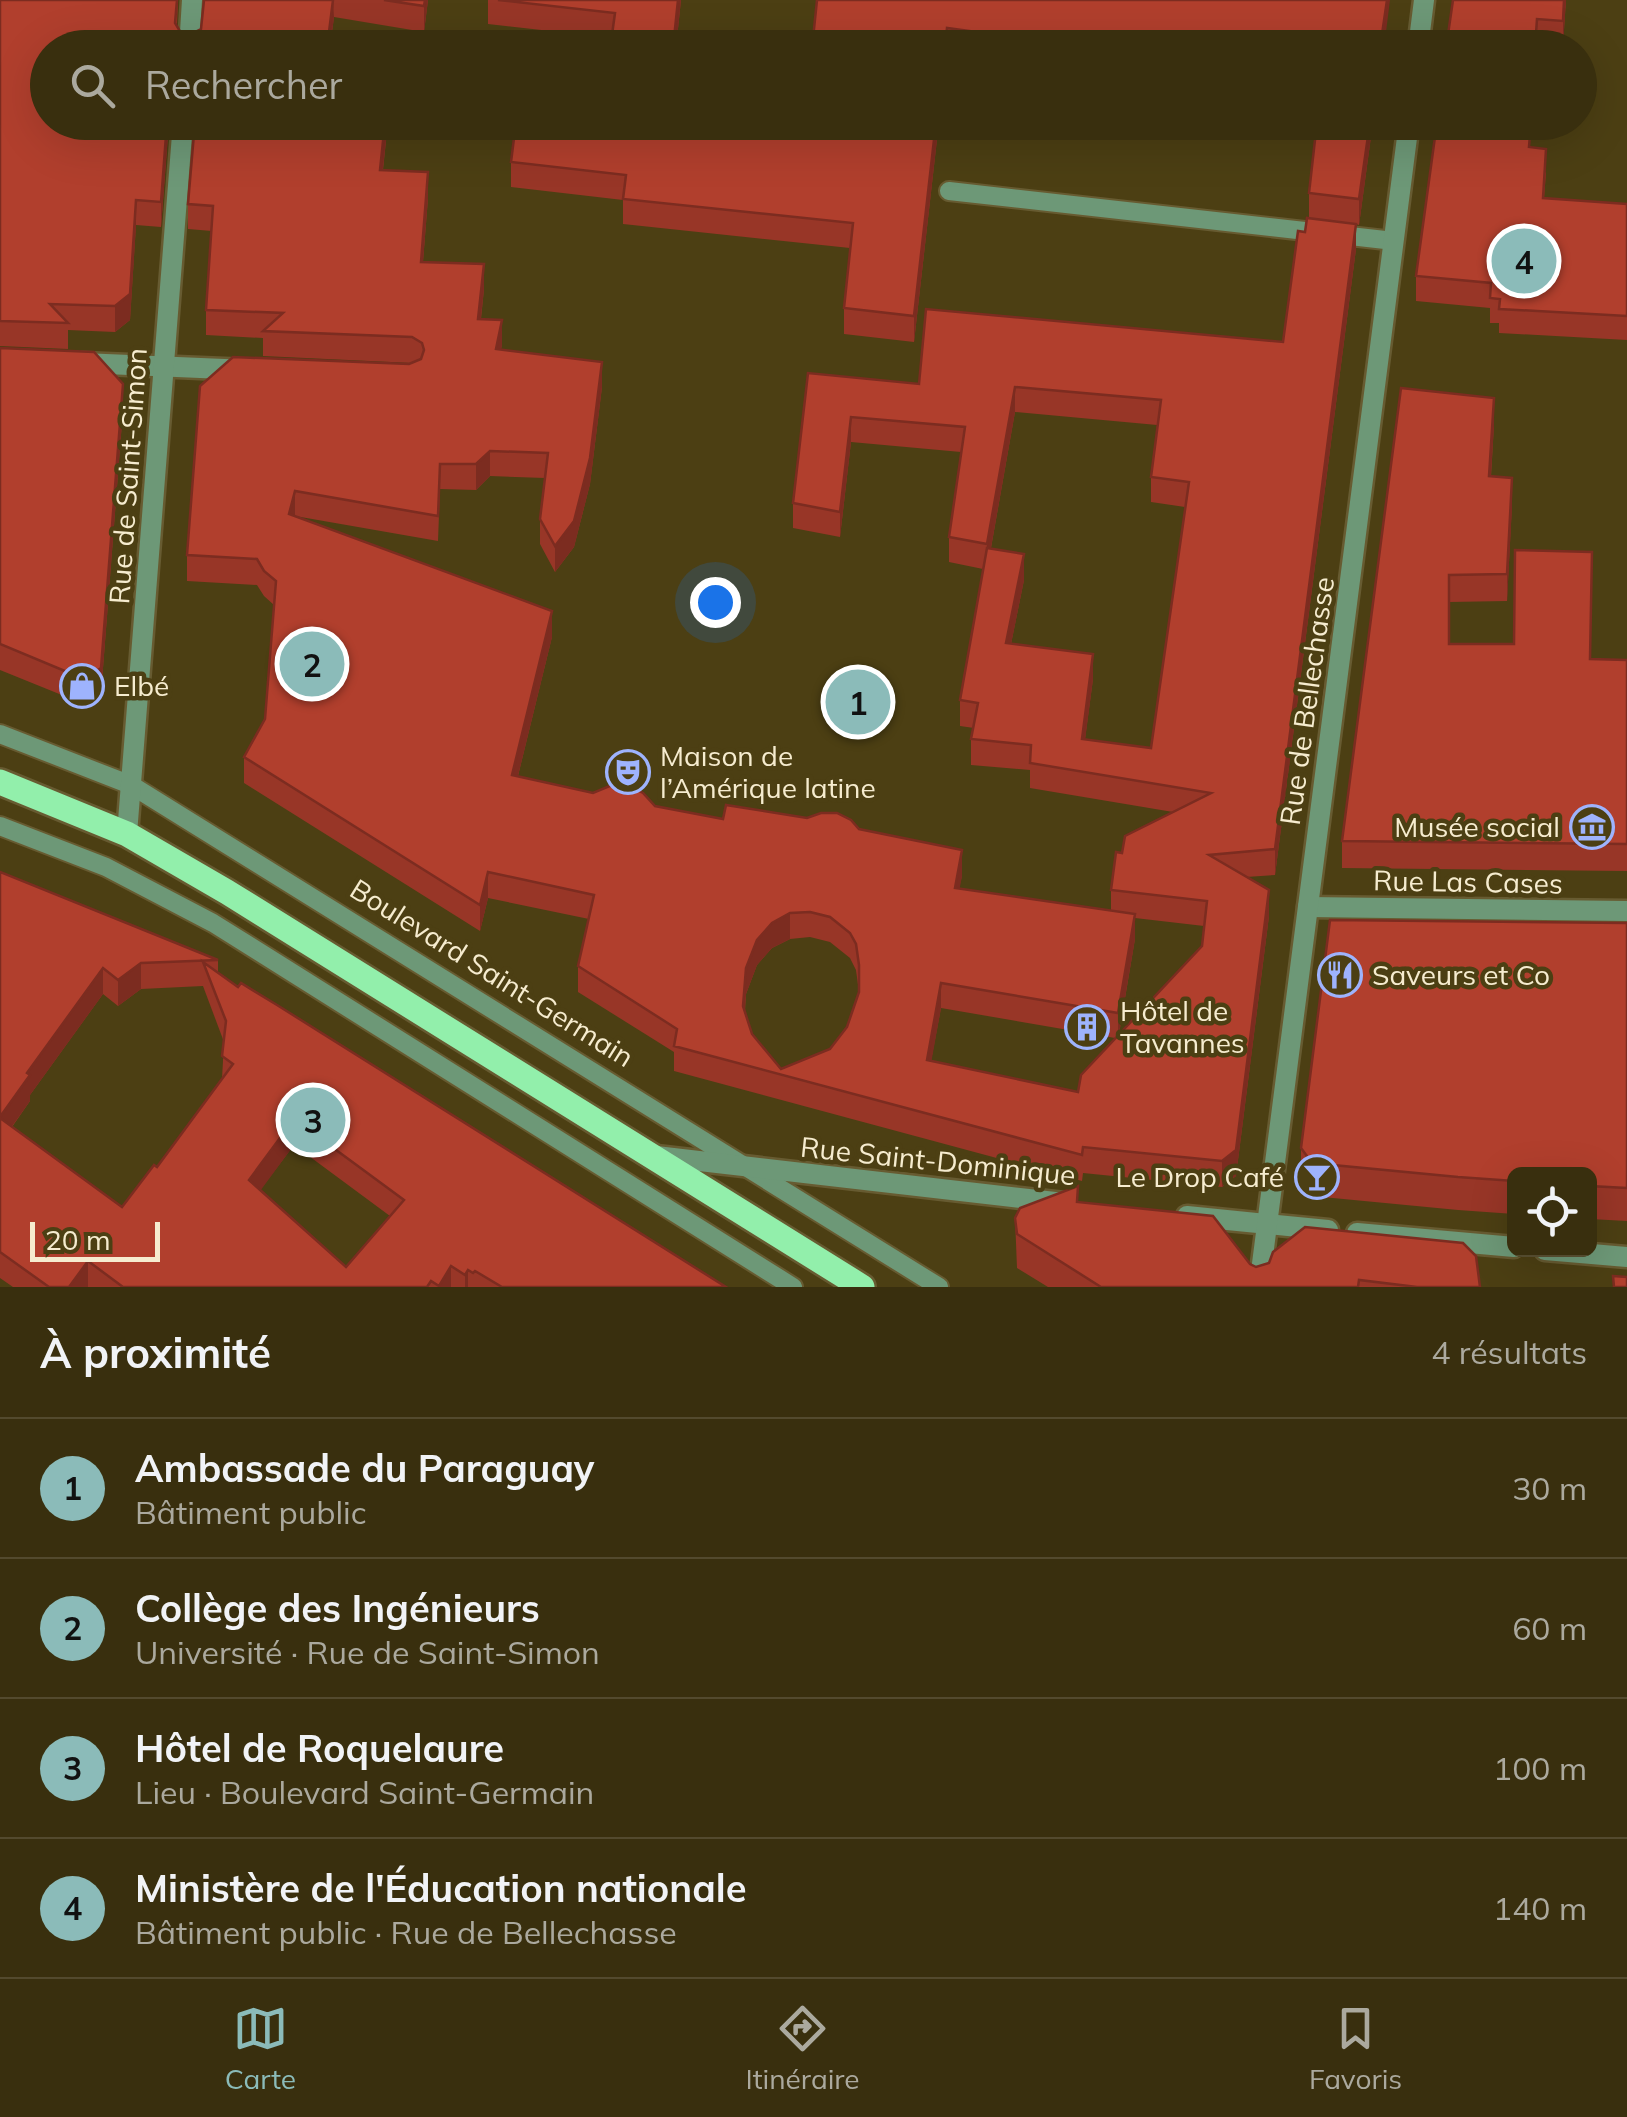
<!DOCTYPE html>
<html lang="fr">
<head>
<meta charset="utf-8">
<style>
  :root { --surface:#392f0e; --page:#443b1c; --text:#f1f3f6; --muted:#aba99e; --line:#534a2e; --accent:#8bbbb9 }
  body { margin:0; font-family:Mulish,sans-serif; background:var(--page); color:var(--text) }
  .controls { position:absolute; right:30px; bottom:30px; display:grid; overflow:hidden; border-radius:15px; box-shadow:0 10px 40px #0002 }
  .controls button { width:90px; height:90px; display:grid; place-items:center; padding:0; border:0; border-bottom:2px solid var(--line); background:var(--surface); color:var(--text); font:50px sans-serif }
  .scale { position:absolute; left:30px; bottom:25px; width:130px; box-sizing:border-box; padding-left:10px; border:5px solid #f6eccf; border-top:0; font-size:28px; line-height:35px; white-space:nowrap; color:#f6eccf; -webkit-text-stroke:8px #4c3f13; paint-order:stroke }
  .you { position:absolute; left:715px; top:602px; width:35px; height:35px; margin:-25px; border:8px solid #fff; border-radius:50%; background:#1a73e8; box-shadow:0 0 0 15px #1a73e833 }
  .badge { display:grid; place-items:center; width:65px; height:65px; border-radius:50%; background:var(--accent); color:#111; font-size:32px; font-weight:700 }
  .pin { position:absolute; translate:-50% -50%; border:5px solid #fff; box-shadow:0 2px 10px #0006 }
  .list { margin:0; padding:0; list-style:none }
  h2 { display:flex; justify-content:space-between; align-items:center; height:130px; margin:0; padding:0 40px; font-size:42px }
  h2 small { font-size:32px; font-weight:400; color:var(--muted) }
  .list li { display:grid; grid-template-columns:65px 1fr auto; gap:30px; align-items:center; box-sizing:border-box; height:140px; padding:0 40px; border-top:2px solid var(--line) }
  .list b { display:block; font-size:38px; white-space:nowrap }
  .list p { margin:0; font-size:32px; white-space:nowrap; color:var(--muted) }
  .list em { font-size:32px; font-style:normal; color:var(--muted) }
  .icon { flex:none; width:55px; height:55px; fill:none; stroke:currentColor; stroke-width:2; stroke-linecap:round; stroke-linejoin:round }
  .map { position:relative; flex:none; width:1627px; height:1287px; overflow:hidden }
  .search { position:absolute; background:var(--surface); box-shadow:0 10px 40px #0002; left:30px; right:30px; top:30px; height:110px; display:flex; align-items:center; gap:25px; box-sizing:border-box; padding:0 35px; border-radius:55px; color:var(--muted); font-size:38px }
  .sheet { height:690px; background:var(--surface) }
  nav { display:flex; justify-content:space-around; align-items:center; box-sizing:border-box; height:140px; border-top:2px solid var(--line); background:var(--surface); font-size:28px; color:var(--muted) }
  nav a { display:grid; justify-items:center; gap:5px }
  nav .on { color:var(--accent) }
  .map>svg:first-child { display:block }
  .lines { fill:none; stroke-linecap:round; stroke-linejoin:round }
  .service-casing { stroke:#675b31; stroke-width:22 }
  .minor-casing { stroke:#675b31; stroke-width:25 }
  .primary-casing { stroke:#675b31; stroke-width:30 }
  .service { stroke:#6d9877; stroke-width:18 }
  .minor { stroke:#6d9877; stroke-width:20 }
  .primary { stroke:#92efab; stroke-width:25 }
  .wall { fill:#983627; fill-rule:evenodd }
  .shaded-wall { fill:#7c2c20 }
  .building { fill:#b13f2d; stroke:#7c2c20; stroke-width:2.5; fill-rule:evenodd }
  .labels { text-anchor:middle; stroke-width:9; stroke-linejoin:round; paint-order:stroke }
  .street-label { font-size:28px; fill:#f6eccf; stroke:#4c3f13 }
  .poi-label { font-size:28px; fill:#f6eccf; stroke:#4c3f13; text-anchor:start }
</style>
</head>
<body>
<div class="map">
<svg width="1627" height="1287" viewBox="0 0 1627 1287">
  <rect width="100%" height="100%" fill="#4c3f13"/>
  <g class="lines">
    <!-- service casing -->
    <g class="service-casing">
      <g id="service">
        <path d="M949,191L1394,241"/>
        <path d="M0,734L131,785L939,1287"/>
        <path d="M0,826L106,867L213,923L793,1287"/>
      </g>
    </g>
    <!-- minor casing -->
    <g class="minor-casing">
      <g id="minor">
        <path d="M189,48L192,0"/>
        <path d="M1418,48L1424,0"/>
        <path d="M82,363L248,370"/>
        <path d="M127,834L183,122"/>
        <path d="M1308,907L1627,911"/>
        <path d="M656,1156L1064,1203"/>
        <path d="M1187,1216L1328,1230"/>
        <path d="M1357,1233L1514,1247"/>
        <path d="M1545,1250L1627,1257"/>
        <path d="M1259,1287L1409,122"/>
      </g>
    </g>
    <!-- primary casing -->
    <g class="primary-casing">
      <path id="primary" d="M0,782L127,834L227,892L862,1287"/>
    </g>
    <!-- service -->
    <use href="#service" class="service"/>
    <!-- minor -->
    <use href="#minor" class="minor"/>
    <!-- primary -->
    <use href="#primary" class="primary"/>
  </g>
  <!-- wall -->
  <g class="wall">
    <path d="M0,0H178L177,25L181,33L187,36L201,29L204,0H428L424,32L334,17L330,48H48V122H169L161,227L136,225L130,320L115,332L68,330V349L0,346Z"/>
    <path d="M488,0H681L676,48H611L612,38L488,24Z"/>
    <path d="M817,0L1384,48H812Z"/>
    <path d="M1453,0H1566L1563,45L1537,44Z"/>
    <path d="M388,122L383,170L428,198L423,262L484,289L481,319L502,345L501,349L602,387L590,484L574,547L555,572L540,544V519L545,478L490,476L476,490L440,489L438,541L295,516L552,637L518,776L655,806L723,819L859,829L962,876L959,888L1111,910V890L1122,853L1173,812L1030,788V770L971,765V739L974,728L960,726V700L983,569L949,562V537L961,452L851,442L840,537L793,528V503L808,373L919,384L1283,342L1305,232L1309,219V193L1373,122L1359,225L1356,224V249L1275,875L1246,877L1269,916L1236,1176L1222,1187L1083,1173L1082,1181L674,1071V1052L578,992V966L589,919L488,898L480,931L244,783V757L265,719L274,605L264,596L257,585L187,581V555L412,363L263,356V338L206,335V310L212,231L188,229V204ZM1015,412L1157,425L1151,477V502L1185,507L1151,748L1085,739L1093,679L1011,644L1024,580L991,548ZM1135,918L1204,926L1202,946L1119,1034L1135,939ZM810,937L830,942L850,958L856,970L859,992L847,1027L830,1049L781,1069L752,1034L745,1011L746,994L757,965L772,948L790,939ZM941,1008L1115,1038L1078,1092L931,1061Z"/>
    <path d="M939,122L914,342L844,334V308L850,248L623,224V200L511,187V162L805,126Z"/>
    <path d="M1530,148L1546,173L1544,198L1627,204V340L1499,333V323H1490V308L1416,301V276Z"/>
    <path d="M0,348L123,409L101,694L84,704L0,670Z"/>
    <path d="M1494,425L1491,477L1512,505L1507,601L1449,602V644L1591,659L1627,660V871L1342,868V841Z"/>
    <path d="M0,872L218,960V973L238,987L726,1287H13L0,1278ZM203,986L224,1042L222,1079L157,1167L122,1207L12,1127L30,1101V1095L103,994L118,1006L141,989ZM294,1145L390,1216L346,1267L260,1190Z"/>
    <path d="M1627,923V1221L1590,1219V1174H1514V1214L1458,1210L1312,1196L1301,1181V1148Z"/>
    <path d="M1078,1202L1256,1267L1480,1287H1048L1017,1268L1015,1218Z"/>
  </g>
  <!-- shaded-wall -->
  <g class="shaded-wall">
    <path d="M333,0L334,17L330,48H327Z"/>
    <path d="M425,0H428L424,32V6Z"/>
    <path d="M678,0H681L676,48H673Z"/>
    <path d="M1387,0H1390L1384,48H1380Z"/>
    <path d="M1564,0H1566L1563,45V21Z"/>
    <path d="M167,122H169L161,227V202Z"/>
    <path d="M385,122H388L380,195V170Z"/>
    <path d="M936,122H939L914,342V316Z"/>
    <path d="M1370,122H1373L1359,225V199Z"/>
    <path d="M428,172V198L421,287V262Z"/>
    <path d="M136,200V225L130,320L115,332V306Z"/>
    <path d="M1356,224V249L1275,875V849Z"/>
    <path d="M484,264V289L478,344V319Z"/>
    <path d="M502,320V345L496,374V349Z"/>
    <path d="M602,362V387L590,484L574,547L555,572V546Z"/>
    <path d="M123,384V409L101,694L84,704V679Z"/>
    <path d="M1015,387V412L987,570V544Z"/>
    <path d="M1494,398V425L1489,504V476Z"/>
    <path d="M851,417V442L840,537V512Z"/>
    <path d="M490,451V476L476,490V464Z"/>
    <path d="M1512,478V505L1507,601V574Z"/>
    <path d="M295,491V516L289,514Z"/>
    <path d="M1024,554V580L1006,669V643Z"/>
    <path d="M552,611V637L512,800V775Z"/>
    <path d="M1093,654V679L1082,764V739Z"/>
    <path d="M962,850V876L955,913V888Z"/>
    <path d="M488,872V898L480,931V905Z"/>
    <path d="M1269,890V916L1236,1176L1222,1187V1161Z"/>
    <path d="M790,913V939L772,948L757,965L746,994L743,1031V1006L746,968L757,940L772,923Z"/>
    <path d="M1135,914V939L1118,1039V1013Z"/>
    <path d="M141,963V989L118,1006V980Z"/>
    <path d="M103,968V994L30,1095V1101L0,1143V1117L27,1073Z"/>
    <path d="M941,983V1008L927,1086V1060Z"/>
    <path d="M294,1119V1145L249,1206V1180Z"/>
    <path d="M88,1261V1287H69Z"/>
    <path d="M451,1266V1287H439V1286Z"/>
    <path d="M468,1270V1287H465V1275Z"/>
  </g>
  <!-- building -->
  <g class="building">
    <path d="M0,0H177L175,23L181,33L187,36L201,29L204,0H333L327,48H48V122H167L161,202L136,200L130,294L115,306L50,304L68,323L0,321Z"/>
    <path d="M384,0H425L424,6Z"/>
    <path d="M498,0H678L673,48H630V44L611,42L615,13Z"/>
    <path d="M817,0H1387L1380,48H1019L1020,38L947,28L945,48H812Z"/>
    <path d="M1453,0H1564L1563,21L1537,19L1535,48H1446Z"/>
    <path d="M195,122H385L380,170L428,172L421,262L484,264L478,319L502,320L496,349L602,362L590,458L574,521L555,546L540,519L548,453L490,451L476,464H440L438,516L295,491L289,514L552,611L512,775L593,793L612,785H628L643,793L655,806L723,819L726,805L807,818L821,813H837L851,820L859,829L962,850L955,888L1135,914L1118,1013L941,983L927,1060L1078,1092L1081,1075L1202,946L1207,901L1111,890L1116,852L1122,853L1125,836L1211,793L1030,763L1031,745L971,739L978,703L960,700L987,548L1024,554L1006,643L1093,654L1082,739L1151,748L1189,482L1151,477L1161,400L1015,387L987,544L949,537L965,427L851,417L840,512L793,503L808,373L919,384L926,309L1283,342L1298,231L1305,232L1307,218L1356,224L1275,849L1209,855L1269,890L1236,1150L1222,1161L1083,1147L1082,1155L674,1046L677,1029L578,966L594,895L488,872L480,905L244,757L265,719L276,581L264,571L257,559L187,555L200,386L233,357L409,364L421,359L424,350L422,343L412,337L263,331L283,313L206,310L213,206L188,204ZM810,912L830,917L850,933L856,944L859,965V992L847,1027L830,1049L781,1069L752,1034L743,1006L746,968L757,940L772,923L790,913Z"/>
    <path d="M516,122H768L805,126V122H936L914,316L844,308L853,223L623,199L626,175L511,162Z"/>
    <path d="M1317,122H1370L1359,199L1309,193Z"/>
    <path d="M1437,122H1531L1529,147L1546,149L1543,198L1627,204V316L1499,309L1500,299L1490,298L1491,283L1416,276Z"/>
    <path d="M0,348L94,352L123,384L101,668L84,679L0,644Z"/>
    <path d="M1401,388L1494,398L1489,476L1512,478L1507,574L1449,575V644H1514L1515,550L1592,552L1590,659L1627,660V844L1342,841Z"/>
    <path d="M0,872L218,960L141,963L118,980L103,968L27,1073L30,1075L0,1117Z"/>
    <path d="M1330,920L1627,923V1188L1590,1186V1174H1514V1181L1458,1177L1312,1163L1301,1148Z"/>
    <path d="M203,962L238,987L241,983L277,1005L726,1287H502L475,1271L473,1273L468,1270L465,1275L451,1266L439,1286L431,1281L427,1287H123L88,1261L69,1287H49L0,1252V1118L122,1207L154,1165L157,1167L233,1064L222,1056L226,1021ZM294,1119L404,1200L346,1267L249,1180Z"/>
    <path d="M1078,1186L1077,1202L1213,1216L1250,1264L1256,1267L1269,1263L1273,1252L1305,1227L1463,1243L1476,1256L1480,1287H1417L1359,1280L1358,1287H1101L1017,1234L1015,1218L1020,1208Z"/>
    <path d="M1613,1276L1627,1277V1287H1614Z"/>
  </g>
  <!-- icons -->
  <defs>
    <g id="shop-ring" transform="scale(2.25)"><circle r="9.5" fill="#4c3f13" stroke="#9eb3fd" stroke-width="1.5"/><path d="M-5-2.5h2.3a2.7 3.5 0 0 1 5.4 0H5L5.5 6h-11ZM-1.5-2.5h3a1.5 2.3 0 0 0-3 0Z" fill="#9eb3fd"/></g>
    <g id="theatre-ring" transform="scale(2.25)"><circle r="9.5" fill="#4c3f13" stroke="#9eb3fd" stroke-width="1.5"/><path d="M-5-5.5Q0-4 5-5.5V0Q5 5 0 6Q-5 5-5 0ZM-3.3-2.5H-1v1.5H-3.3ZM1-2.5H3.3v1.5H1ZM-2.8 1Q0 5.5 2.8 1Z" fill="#9eb3fd"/></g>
    <g id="museum-ring" transform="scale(2.25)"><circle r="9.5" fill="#4c3f13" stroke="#9eb3fd" stroke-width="1.5"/><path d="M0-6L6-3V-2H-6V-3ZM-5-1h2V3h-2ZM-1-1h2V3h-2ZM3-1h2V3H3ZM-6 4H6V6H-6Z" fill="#9eb3fd"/></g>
    <g id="restaurant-ring" transform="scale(2.25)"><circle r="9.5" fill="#4c3f13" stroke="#9eb3fd" stroke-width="1.5"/><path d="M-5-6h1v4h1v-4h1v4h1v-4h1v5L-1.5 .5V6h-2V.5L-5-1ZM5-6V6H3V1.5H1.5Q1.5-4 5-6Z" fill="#9eb3fd"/></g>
    <g id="building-ring" transform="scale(2.25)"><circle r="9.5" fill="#4c3f13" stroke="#9eb3fd" stroke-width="1.5"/><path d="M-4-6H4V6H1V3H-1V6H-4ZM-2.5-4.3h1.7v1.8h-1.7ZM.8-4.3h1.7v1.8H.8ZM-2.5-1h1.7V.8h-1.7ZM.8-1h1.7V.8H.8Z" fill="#9eb3fd"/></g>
    <g id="bar-ring" transform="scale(2.25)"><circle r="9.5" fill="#4c3f13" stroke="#9eb3fd" stroke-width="1.5"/><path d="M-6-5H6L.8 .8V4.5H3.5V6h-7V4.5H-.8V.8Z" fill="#9eb3fd"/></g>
  </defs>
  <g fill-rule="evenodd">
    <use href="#shop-ring" x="82" y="686"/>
    <use href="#theatre-ring" x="628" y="772"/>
    <use href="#museum-ring" x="1592" y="827"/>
    <use href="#restaurant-ring" x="1340" y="975"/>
    <use href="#building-ring" x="1087" y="1027"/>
    <use href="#bar-ring" x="1317" y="1177"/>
  </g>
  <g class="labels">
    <!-- street labels -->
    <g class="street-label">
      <text transform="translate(128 476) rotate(-86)" y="10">Rue de Saint-Simon</text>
      <text transform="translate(1307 701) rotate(-82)" y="10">Rue de Bellechasse</text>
      <text transform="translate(1468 882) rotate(1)" y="10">Rue Las Cases</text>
      <text transform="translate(492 973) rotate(32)" y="10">Boulevard Saint-Germain</text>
      <text transform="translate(938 1161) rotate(6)" y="10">Rue Saint-Dominique</text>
    </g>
    <!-- poi labels -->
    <g class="poi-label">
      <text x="114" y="696">Elbé</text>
      <text x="660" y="766">Maison de<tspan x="660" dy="32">l’Amérique latine</tspan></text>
      <text x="1560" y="837" text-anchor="end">Musée social</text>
      <text x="1372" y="985">Saveurs et Co</text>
      <text x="1120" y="1021">Hôtel de<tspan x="1120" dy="32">Tavannes</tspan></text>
      <text x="1284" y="1187" text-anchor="end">Le Drop Café</text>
    </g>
  </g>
</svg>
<div class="controls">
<button><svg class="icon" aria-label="locate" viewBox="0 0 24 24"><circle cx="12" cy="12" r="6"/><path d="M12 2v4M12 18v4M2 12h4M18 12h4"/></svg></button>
</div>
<div class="scale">20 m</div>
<div class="you"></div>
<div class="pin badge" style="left:858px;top:702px">1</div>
<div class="pin badge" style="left:312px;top:664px">2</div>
<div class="pin badge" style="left:313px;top:1120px">3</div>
<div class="pin badge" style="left:1524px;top:261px">4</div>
<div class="search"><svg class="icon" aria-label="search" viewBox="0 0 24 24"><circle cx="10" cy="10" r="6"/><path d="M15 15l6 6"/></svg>Rechercher</div>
</div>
<section class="sheet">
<h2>À proximité<small>4 résultats</small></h2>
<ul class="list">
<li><span class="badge">1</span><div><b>Ambassade du Paraguay</b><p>Bâtiment public</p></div><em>30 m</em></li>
<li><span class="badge">2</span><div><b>Collège des Ingénieurs</b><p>Université · Rue de Saint-Simon</p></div><em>60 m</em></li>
<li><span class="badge">3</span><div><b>Hôtel de Roquelaure</b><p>Lieu · Boulevard Saint-Germain</p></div><em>100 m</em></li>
<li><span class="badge">4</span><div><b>Ministère de l'Éducation nationale</b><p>Bâtiment public · Rue de Bellechasse</p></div><em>140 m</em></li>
</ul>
</section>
<nav>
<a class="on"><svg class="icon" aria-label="map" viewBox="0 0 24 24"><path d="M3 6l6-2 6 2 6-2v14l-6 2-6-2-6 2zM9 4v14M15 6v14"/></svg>Carte</a>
<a><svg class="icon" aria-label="directions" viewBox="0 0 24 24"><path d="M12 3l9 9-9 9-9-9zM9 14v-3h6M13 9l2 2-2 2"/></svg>Itinéraire</a>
<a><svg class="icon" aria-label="saved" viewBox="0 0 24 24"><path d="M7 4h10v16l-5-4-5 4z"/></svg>Favoris</a>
</nav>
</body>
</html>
